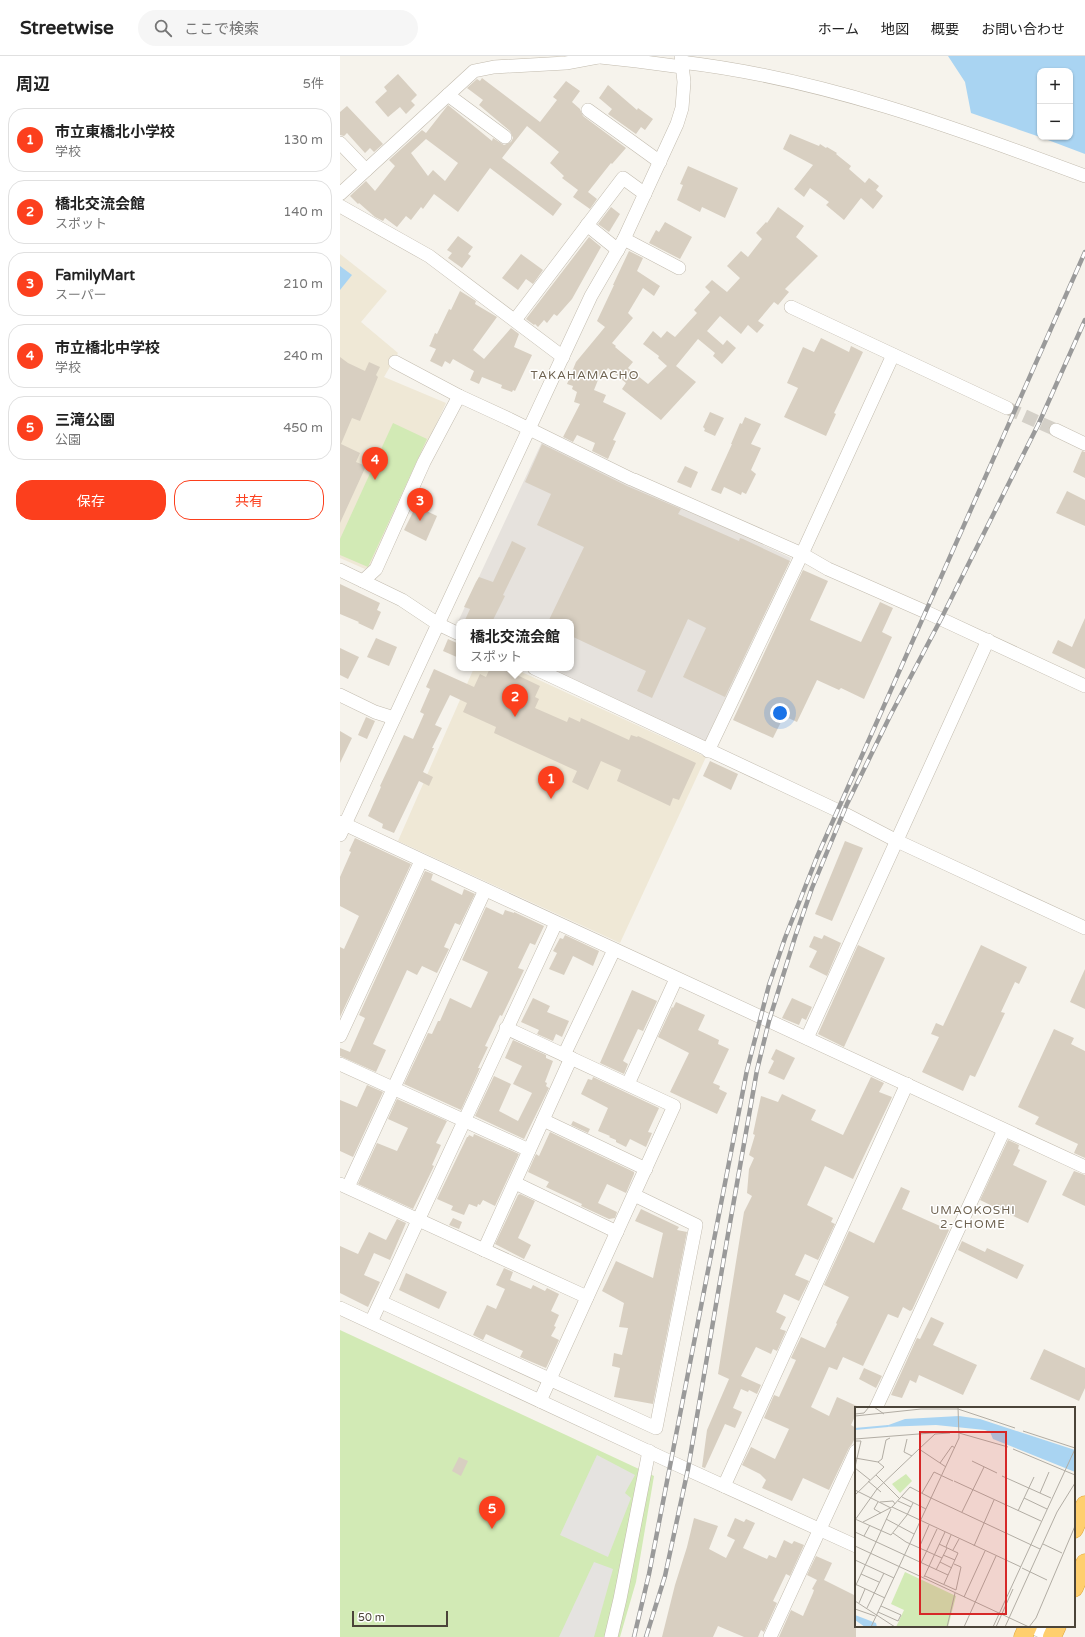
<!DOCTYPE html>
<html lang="ja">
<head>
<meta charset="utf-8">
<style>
  :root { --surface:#fff; --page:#f6f6f6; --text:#222; --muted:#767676; --line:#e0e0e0; --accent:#fc3f1d }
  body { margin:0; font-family:"Varela Round","Noto Sans JP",sans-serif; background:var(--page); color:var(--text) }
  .controls { position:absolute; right:12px; top:12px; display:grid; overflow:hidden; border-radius:8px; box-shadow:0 1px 3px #0004 }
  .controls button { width:36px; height:36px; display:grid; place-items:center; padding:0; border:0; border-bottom:1px solid var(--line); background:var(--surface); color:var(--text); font:20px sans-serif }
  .scale { position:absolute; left:12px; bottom:10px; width:96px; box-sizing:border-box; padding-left:4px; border:2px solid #4b4439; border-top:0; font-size:11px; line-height:14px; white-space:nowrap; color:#4b4439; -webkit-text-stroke:3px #fff; paint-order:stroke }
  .you { position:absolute; left:440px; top:657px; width:14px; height:14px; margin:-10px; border:3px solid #fff; border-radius:50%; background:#1a73e8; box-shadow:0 0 0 6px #1a73e833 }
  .badge { display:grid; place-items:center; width:26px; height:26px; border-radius:50%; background:var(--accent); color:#fff; font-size:13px; font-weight:700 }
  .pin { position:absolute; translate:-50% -33px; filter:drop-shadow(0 1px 2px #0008) }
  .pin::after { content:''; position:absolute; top:21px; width:14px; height:12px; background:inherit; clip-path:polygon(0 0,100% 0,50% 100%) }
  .popup { position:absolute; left:116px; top:563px; width:118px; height:52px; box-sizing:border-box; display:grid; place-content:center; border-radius:8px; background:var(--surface); filter:drop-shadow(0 1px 3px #0005); font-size:13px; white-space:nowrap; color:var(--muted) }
  .popup b { font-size:15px; color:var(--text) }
  .popup::after { content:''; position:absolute; left:50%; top:100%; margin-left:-8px; border:8px solid transparent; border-top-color:var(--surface) }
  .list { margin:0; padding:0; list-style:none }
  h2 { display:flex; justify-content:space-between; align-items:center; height:52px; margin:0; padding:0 16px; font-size:17px }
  h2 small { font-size:13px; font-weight:400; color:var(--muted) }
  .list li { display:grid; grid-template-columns:26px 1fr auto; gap:12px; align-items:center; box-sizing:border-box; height:64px; margin:0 8px 8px; padding:0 8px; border:1px solid var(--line); border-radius:16px }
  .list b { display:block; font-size:15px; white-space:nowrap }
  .list p { margin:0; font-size:13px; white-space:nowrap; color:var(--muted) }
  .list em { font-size:13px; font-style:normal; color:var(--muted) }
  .actions { display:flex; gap:8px; padding:12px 16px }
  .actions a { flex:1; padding:9px 0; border:1px solid var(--accent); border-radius:16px; text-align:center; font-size:14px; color:var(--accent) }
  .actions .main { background:var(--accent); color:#fff }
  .icon { flex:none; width:22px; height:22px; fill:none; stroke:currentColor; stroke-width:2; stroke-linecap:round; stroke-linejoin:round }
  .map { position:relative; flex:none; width:745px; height:1581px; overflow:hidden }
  header { display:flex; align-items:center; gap:24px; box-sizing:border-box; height:56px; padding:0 20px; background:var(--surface); border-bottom:1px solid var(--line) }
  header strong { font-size:19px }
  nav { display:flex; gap:22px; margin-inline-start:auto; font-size:14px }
  .search { width:280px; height:36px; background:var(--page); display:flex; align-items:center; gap:10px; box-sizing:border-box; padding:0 14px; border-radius:22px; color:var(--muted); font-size:15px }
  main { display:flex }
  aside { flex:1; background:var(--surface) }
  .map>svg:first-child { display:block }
  .industrial { fill:#e6e2dd }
  .education { fill:#efe8d6 }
  .green { fill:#d2eab5 }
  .parking { fill:#e5e3e0 }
  .water { fill:#a9d4f2 }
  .building { fill:#d8cfc1; fill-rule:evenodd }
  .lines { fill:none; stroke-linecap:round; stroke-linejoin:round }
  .minor-tunnel { stroke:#d4d0c8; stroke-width:13; stroke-dasharray:13 6; stroke-linecap:butt }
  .minor-casing { stroke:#c2bbae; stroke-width:14 }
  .highway-casing { stroke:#e0a43c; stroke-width:19 }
  .minor { stroke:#fff; stroke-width:13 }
  .highway { stroke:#ffcf6e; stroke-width:18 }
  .rail-casing { stroke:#9a9a9a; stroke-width:4.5 }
  .rail { stroke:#fff; stroke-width:3; stroke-dasharray:9; stroke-linecap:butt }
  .labels { text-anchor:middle; stroke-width:3; stroke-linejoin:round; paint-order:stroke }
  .neighbourhood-label { font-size:12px; letter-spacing:1px; fill:#6e6250; stroke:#fff }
  .inset-river { fill:none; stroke:#a9d4f2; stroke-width:2 }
  .inset-road { fill:none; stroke:#b2ada4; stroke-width:1 }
  .view { fill:#d62828; fill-opacity:0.15; stroke:#d62828; stroke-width:2 }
  .inset-edge { fill:none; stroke:#4b4439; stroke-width:2 }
</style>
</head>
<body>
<header>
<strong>Streetwise</strong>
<div class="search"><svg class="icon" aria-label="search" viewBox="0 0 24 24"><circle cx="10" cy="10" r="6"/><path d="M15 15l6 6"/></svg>ここで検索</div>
<nav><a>ホーム</a><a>地図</a><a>概要</a><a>お問い合わせ</a></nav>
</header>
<main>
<aside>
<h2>周辺<small>5件</small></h2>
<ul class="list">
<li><span class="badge">1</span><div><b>市立東橋北小学校</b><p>学校</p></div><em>130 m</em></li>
<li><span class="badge">2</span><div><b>橋北交流会館</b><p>スポット</p></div><em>140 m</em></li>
<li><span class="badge">3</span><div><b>FamilyMart</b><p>スーパー</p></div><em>210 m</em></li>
<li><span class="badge">4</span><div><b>市立橋北中学校</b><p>学校</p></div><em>240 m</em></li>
<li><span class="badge">5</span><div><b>三滝公園</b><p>公園</p></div><em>450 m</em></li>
</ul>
<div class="actions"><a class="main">保存</a><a>共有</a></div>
</aside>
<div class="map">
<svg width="745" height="1581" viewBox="0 0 745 1581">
  <rect width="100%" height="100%" fill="#f6f3ec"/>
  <!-- industrial -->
  <path class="industrial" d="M202,386L451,502L365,686L206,612H231V566H119V571L116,570Z"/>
  <!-- education -->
  <g class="education">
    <path d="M0,198L47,235L21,266L58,297L44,321L106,347L31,510L25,513L0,502Z"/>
    <path d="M134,612H173L366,701L280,887L58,785Z"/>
  </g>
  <!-- green -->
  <g class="green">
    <path d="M53,367L87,383L28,511L0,499V483Z"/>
    <path d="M0,1274L314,1420L296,1526L280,1581H0Z"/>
  </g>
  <!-- parking -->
  <g class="parking">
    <path d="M257,1399L295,1419L285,1437L291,1442L268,1501L220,1479Z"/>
    <path d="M254,1506L273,1513L254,1581H219Z"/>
  </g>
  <!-- water -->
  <g class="water">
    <path d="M608,0H745V98L700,81H730V15H700V81L631,57L625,26Z"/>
    <path d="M0,210L12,219L0,234Z"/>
  </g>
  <!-- building -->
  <g class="building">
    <path d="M58,18L77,39L71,45L75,49L66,58L60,51L48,61L35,46L47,35L44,31Z"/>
    <path d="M142,22L200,66L217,44L213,41L226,25L240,35L232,46L240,53L243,60L286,92L272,108L271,107L248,136L257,143L250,153L233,141L238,134L222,122L224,120L210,107L219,96L187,70L162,102L222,148L213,160L150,112L118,156L94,138L83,153L81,151L71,164L66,160L57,171L45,162L43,165L35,161L19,147L18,148L10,140L26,125L35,135L55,110L49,104L82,74L86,77L108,49L152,85L153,82L164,89L171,86L173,82L170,75L139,49L143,44L127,32L137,23L140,25ZM86,83L118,107L105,125L93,114L88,120L71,97Z"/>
    <path d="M268,29L297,54L298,52L313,63L305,74L301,71L296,78L268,58L272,53L259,42Z"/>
    <path d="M7,50L43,88L34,96L30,92L25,97L7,77L4,80L0,79V56Z"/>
    <path d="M450,78L479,90L480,88L486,92L487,91L497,97L496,98L511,110L509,113L525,127L529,122L539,130L536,134L543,140L533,153L521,142L504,164L486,149L489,146L470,132L464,141L454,133L473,109L443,93Z"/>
    <path d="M348,110L398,132L385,162L362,151L360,156L337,144L343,129L340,128Z"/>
    <path d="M271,151L280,158L269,176L258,168Z"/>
    <path d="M438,151L464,170L456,181L478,200L445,233L449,236L438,249L434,246L418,265L424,269L417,277L408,269L401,278L380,260L367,275L383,289L387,284L396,292L382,308L373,300L375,297L358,283L336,310L356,326L321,364L282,333L286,327L268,312L258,324L254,334L266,339L263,346L286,357L273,384L276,385L268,403L252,395L255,387L237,379L233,386L223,381L240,348L234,346L237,336L232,333L233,330L227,328L236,306L265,271L257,265L274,229H273L289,195L303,202L297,215L320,230L314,240L303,232L288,257L293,262L272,287L276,290L275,291L293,306L288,312L308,328L327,310L318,302L319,300L303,288L313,275L321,282L327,275L335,281L357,257L354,254L370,236L365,231L372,224L387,236L400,222L387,210L401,195L408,201L422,183L416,177L426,166L427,167Z"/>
    <path d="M325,166L352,181L340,203L309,187L316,174L319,176Z"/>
    <path d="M118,180L133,191L128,198L131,200L122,212L108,202L112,197L107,194Z"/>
    <path d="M249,181L261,191L232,243L217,260L214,258L207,267L204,264L198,271L195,268L194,269L186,263Z"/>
    <path d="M181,198L203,214L193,228L186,223L178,234L162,222Z"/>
    <path d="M120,235L136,245L135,248L157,261L133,294L144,303L171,272L179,278L174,291L192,299L175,335L173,334L172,336L161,332L162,329L142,321L139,328L130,324L134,315L113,303L110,308L105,305L102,311L90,305L96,293L89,290L90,289L95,277L97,278L109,253L111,254Z"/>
    <path d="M481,282L509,296L511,290L523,296L494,357L496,358L486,380L444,361L458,332L447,327L463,291L474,296Z"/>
    <path d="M0,301L8,307L25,315L29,306L40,311L36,319L38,321L20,365L12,362L1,388L20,397L16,406L26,410L0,467Z"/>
    <path d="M370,356L384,362L375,380L364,375L365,373L363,371Z"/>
    <path d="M405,361L421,368L411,388L421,392L411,414L416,418L406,438L402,436L401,439L384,431L381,438L371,434L392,388H391L400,367L402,368Z"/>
    <path d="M202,388L287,430L341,453L338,458L399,485L400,482L403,483L450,505L385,641L343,621L366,572L348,563L312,642L297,635L306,615L231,580V566H208L244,491L197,469L211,438L185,426Z"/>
    <path d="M742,395L745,396V422L733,416Z"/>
    <path d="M345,410L358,416L351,432L337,426Z"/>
    <path d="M727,435L745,444V470L716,457Z"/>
    <path d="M76,450L97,460L86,485L64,474Z"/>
    <path d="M172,485L186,492L163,539L165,540L152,566H124L130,553L124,551L136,526L139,521L153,526Z"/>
    <path d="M463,514L488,525L470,564L521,586L540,546L553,552L542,576L552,581L524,643L501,632L499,634L477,624L457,666L444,660L433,682L393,664Z"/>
    <path d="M0,528L40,547L37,554L41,556L33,574L18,567L19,566L0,558Z"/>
    <path d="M745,562V613L712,597L718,584L732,591Z"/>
    <path d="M36,582L57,591L49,610L27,601Z"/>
    <path d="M108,583L119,588V602L103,595Z"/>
    <path d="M0,592L19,601L8,623L0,619Z"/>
    <path d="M150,612H162L200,630L195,641L199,643L195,652L227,666L229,661L240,666L241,662L289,684L291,679L297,681L298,680L356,707L339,744L333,742L330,750L277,725L281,714L261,705L248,734L232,726L237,715L154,677L156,671L123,656L127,647L110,639L95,669L102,672L92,692H94L83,716L93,721L89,730L79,725L54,777L42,772L43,768L28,760L41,731L40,730L64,679L73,683L84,658L80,656L90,633L86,631L94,613L134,631L140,618L146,621Z"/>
    <path d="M26,661L35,665L27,683L18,679Z"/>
    <path d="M0,675L12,682L0,707Z"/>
    <path d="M370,705L398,718L391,734L363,720Z"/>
    <path d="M15,782L71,808L0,961V891L4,893L19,860L0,850V821L11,796L9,795Z"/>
    <path d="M505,785L523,792L492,865L475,858Z"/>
    <path d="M85,815L93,818L91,824L122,839L124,833L135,838L120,869L115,867L104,891L109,893L97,917L82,910L77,919L67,914L33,988L46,994L36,1016L0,1000V992L10,996L25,962L19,959Z"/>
    <path d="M146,851L163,859L165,854L174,857V856L204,870L195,889L190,887L178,912L184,914L162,960L160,959L145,990L148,991L138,1012H140L121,1054L64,1028L88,977L92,978L98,965H100L110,942L131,952L148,916L122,904Z"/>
    <path d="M225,879L259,895L253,910L233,900L224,919L209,913L217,897L213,895L220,882L223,883Z"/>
    <path d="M484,879L501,887L487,920L469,911L477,895L469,891L474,880L482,883Z"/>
    <path d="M518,889L545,902L504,991L478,978Z"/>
    <path d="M641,889L687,911L679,928L675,926L661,956L665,957L635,1021L630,1019L623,1035L582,1016L599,981L591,978L596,967L603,970Z"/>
    <path d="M745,913V953L730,946Z"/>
    <path d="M292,934L317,945L303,975L298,973L283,1005L288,1008L284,1018L260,1007Z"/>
    <path d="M193,942L210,950L207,956L229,965L222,981L216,978L213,985L197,978L199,974L181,966Z"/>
    <path d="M452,942L472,951L466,964L462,962L459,969L442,962Z"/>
    <path d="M336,946L365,959L358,974L379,984L378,988L389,993L373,1027L380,1030L379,1033L387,1037L377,1058L330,1036L349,997L318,981L332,951L333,952Z"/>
    <path d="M714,973L734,982L731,988L745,995V1102L734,1097L738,1088L695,1068L699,1061L678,1051Z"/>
    <path d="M173,984L206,999V1002L213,1005L205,1026L207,1027L206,1030L209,1032L184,1083L135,1060L154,1020L171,1028L159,1055L178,1065L192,1037L173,1028L182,1010L165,1002Z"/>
    <path d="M436,993L455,1002L444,1024L428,1017L434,1005L431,1003Z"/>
    <path d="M253,1021L319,1052L308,1076L312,1077L306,1091L290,1083L286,1091L276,1086V1084L269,1081L270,1080L258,1075L268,1052L241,1038L248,1023L252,1024Z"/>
    <path d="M531,1021L544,1027L539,1036L552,1041L513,1123L485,1110L467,1149L493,1162L491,1166L495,1168L478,1204L465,1198L455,1219L469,1225L459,1245L444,1238L436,1256L446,1261L440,1273L446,1275L437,1295L433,1293L431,1298L416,1291L401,1320L421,1329L417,1338L409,1334L408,1336L401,1333L393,1352L402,1356L395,1372L385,1368L365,1412L362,1411L367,1374L389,1323L378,1318L404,1156L412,1140L407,1137L409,1113L414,1102L409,1099L415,1079L413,1078L421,1040L438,1046L442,1038L476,1054L471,1064L503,1079Z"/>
    <path d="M27,1029L43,1036L13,1101L0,1095V1044L17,1051Z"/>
    <path d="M57,1043L107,1065L96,1087L101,1089L92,1109L94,1110L73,1153L18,1128L37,1087L57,1095L68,1072L48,1063Z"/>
    <path d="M233,1065L250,1073L248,1077L231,1069Z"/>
    <path d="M210,1076L294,1116V1118L286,1137L267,1128L258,1147L277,1156L275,1162L269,1163L241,1150L242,1148L206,1131L209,1126L188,1116L196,1098L199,1100Z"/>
    <path d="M134,1078L179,1098L155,1150L143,1144L140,1149L138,1148L137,1151L129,1148L124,1159L111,1154L113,1150L97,1143L127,1081H128L129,1079L133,1081Z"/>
    <path d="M668,1084L679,1089L678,1093L680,1094L673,1109L707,1125L688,1167L640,1144Z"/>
    <path d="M734,1115L745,1119V1150L722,1139Z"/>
    <path d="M561,1131L570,1135L562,1153L609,1174L572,1254L570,1255L563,1251L558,1262L548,1258L523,1310L503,1301L497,1314L489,1311L471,1351L489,1360L497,1341L519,1351L516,1352V1358L511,1369L516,1372V1380L512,1388L509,1392L489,1434L463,1422L452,1445L422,1432L426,1424L420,1418L402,1409L411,1391L435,1403L449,1373L424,1362L434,1339L439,1341L456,1304L451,1302L461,1281L485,1292L497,1268L496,1267L509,1241L484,1229L509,1175L534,1187Z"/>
    <path d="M180,1138L195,1145L178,1182L191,1189L184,1203L155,1188L178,1139Z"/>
    <path d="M301,1153L339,1171L337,1174L347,1176L313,1348L274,1341L280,1312L272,1310L274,1297L282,1299L288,1272L279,1271L284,1247L262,1235L276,1205L313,1222L323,1177L295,1165Z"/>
    <path d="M113,1162L122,1166L119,1173L109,1169Z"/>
    <path d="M57,1163L66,1167L50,1204L34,1197L24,1219L40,1226L28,1251L0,1237V1190L18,1198L29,1176L46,1184Z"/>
    <path d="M622,1185L645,1196L647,1192L684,1209L677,1223L618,1194Z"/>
    <path d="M164,1212L173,1216L170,1224L191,1233L193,1229L205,1235L207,1232L219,1238L211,1255L219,1259L214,1270L216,1271L211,1280L219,1284L206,1312L180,1301L183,1295L146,1278L143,1284L133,1279L147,1249L156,1253L165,1233L156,1229Z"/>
    <path d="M66,1217L107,1236L99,1253L59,1234Z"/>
    <path d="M591,1261L604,1267L593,1289L637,1309L623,1339L579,1319L576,1327L570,1324L562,1342L551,1339L577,1282L580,1283Z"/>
    <path d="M704,1293L745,1312V1332L739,1345L690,1323Z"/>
    <path d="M524,1312L542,1320L536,1332L519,1323Z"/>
    <path d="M119,1401L128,1405L121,1420L112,1415Z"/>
    <path d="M354,1462L378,1470L369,1493L386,1502L395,1484L387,1480L395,1462L404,1466L406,1463L415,1467L403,1492L427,1503L429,1499L436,1502L444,1484L452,1488L454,1485L464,1489L450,1520L446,1518L433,1545L437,1547L424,1576L421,1574L418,1581H404L378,1570L373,1581H322L335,1529L347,1491Z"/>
    <path d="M476,1500L492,1507L484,1524L516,1540V1581H439L451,1554L463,1560L473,1537L474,1534L472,1533L477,1524L467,1519Z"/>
  </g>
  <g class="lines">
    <!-- minor-tunnel -->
    <path class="minor-tunnel" d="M667,352L716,374"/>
    <!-- minor casing -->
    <g class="minor-casing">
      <g id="minor">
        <path d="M251,0L297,5L342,11"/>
        <path d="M341,6C480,22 614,71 745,120"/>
        <path d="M108,39L165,81"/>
        <path d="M248,54L320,106"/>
        <path d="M0,87L26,114"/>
        <path d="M0,138L134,15L154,11L226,7L258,1"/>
        <path d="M0,150L89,200L223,301"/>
        <path d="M247,169L278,194"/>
        <path d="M284,183L339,212"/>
        <path d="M451,251L667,352"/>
        <path d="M175,264L283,122L305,138"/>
        <path d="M55,306L119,340"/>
        <path d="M716,374L745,388"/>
        <path d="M294,424L462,498L488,513L586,556L745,630"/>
        <path d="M0,514L62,544L98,568L251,240L284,183L337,68L342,52L344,26L341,0"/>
        <path d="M23,525L36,513L84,406L119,340L169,363L291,423"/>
        <path d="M194,612L503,757L557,785L745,872"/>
        <path d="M0,639L35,656L54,662"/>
        <path d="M368,695L462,498L553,299"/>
        <path d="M0,766C248,882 497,996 745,1111"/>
        <path d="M0,779L98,568L119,578"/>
        <path d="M166,972L334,1050L200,1345"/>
        <path d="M0,980L81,805"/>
        <path d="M467,982L648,584"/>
        <path d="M224,999L274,894"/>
        <path d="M0,1008L189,1094"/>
        <path d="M288,1028L336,923"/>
        <path d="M203,1064L306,1113"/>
        <path d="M175,1127L277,1176"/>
        <path d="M0,1128L247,1241"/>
        <path d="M8,1131L145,834"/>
        <path d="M144,1194L231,1002"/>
        <path d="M41,1246L316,1372L356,1169L294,1139"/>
        <path d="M0,1252L331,1406L516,1490"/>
        <path d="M31,1266L216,867"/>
        <path d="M536,1352L664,1074"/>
        <path d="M384,1430L567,1028"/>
        <path d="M690,1570L713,1581"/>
        <path d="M271,1581L280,1543L309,1395"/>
        <path d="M430,1581L516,1395"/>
      </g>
    </g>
    <!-- highway casing -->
    <g class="highway-casing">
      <g id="highway">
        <path d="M734,1473L745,1449"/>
        <path d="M734,1532L745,1507"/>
        <path d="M683,1581L688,1570"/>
        <path d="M712,1581L717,1570"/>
      </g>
    </g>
    <!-- minor -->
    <use href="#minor" class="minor"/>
    <!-- highway -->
    <use href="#highway" class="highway"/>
    <!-- rail casing -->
    <g class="rail-casing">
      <g id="rail">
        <path d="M294,1581L309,1518L407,1014L429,929L445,882L477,801L745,196"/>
        <path d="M306,1581L325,1520L348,1413L387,1184L417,1014L429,965L455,881L472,832L507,748L550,660L601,563L699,367L745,264"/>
      </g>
    </g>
    <!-- rail -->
    <use href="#rail" class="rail"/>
  </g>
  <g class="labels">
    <!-- neighbourhood labels -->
    <g class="neighbourhood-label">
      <text x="245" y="323">TAKAHAMACHO</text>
      <text x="633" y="1158">UMAOKOSHI<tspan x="633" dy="14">2-CHOME</tspan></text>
    </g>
  </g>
  <!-- overview -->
  <g transform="translate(515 1351)">
    <rect width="220" height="220" fill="#f6f3ec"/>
    <path d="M51,67L57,74L45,86L37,77ZM50,165L101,189L93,220H41L49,203L36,197Z" fill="#d2eab5"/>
    <path d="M104,9L125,12L220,43V65L138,32L135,25L130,23L81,18L28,20L50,12ZM0,208L21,216L22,220H10L0,213Z" fill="#a9d4f2"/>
    <path class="inset-river" d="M0,22L33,19"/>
    <path class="inset-road" d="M19,0L29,7M0,7L9,6L14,0M0,9L66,2H103L160,21M168,24L220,41M104,26L153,40M0,32L89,25M52,32L49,45L57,49M0,34H6L0,60M64,42L91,60M158,42L220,68M0,51L23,55L29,60L0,88M117,54L142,66M23,55L27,52L31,33L35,31M85,56L97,39L100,41M0,61L15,73M21,68L45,92M147,69L196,91M13,74L26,85M99,74L186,114M0,83L36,101M67,86L79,65L98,74M185,86L194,65M47,90L71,102M169,91L192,102M43,94L56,100M23,95L19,102L26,106M25,95L38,94L40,97M37,100L166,160M163,104L179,70M107,105L129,60M0,112L36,128L52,108L58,96M31,112L59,127M0,113L22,82L64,42L80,27L95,26M8,115L37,100L55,80L76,91L104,31L103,0M0,125L93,168M38,126L51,135L87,151M9,129L15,118M21,135L36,102M84,137L103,146L89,177M188,137L207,146M0,139L174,220M119,139L139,93M91,140L96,128M64,141L74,118M98,143L104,132M88,148L100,153M0,153L39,171M85,155L97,161M66,156L82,122M167,161L192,173M81,163L92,141M6,167L24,175M70,169L101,183L106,160L99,157M69,170L90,125M0,177L30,191M0,180L21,135M109,190L130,144M0,194L40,220M4,196L10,182M12,201L29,166M0,202L20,209M23,205L43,214L46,208L26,199M16,220L76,91L185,142M92,220L100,186M109,220L141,149M138,220L220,42M141,220L158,182M150,220L202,105L220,76M174,220L181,211L220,119"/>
    <path class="view" d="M65,25H151V207H65Z"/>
    <rect width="220" height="220" class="inset-edge"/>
  </g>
</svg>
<div class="controls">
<button>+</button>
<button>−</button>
</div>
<div class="scale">50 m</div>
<div class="you"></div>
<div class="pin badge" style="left:211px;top:743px">1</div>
<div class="pin badge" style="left:175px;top:661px">2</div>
<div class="popup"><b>橋北交流会館</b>スポット</div>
<div class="pin badge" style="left:80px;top:465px">3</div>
<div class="pin badge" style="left:35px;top:424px">4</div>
<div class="pin badge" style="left:152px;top:1473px">5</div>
</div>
</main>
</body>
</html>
